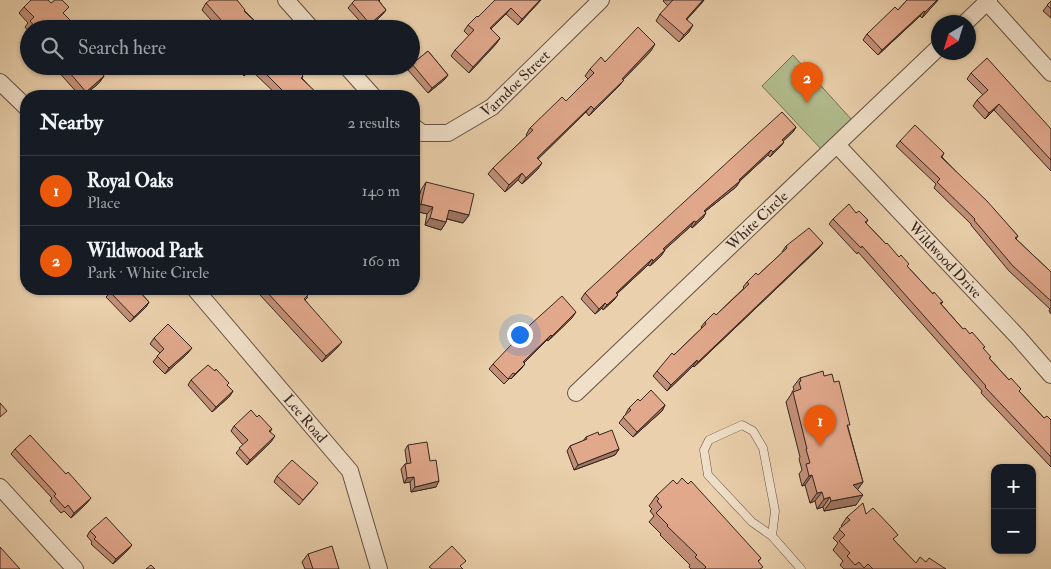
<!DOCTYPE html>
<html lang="en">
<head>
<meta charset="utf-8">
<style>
  :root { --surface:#171b24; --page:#20242c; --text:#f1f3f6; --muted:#9ea1a6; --line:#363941; --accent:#ea580c }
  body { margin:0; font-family:"IM FELL Double Pica",serif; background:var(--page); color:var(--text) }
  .controls { position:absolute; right:15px; bottom:15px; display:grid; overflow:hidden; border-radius:10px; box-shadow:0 1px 4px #0004 }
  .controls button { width:45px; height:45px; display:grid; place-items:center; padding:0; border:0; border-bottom:1px solid var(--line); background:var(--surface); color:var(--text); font:25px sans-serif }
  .compass { position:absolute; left:931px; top:15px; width:45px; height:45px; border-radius:50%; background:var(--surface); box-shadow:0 1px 4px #0004; rotate:218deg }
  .you { position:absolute; left:519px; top:334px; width:18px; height:18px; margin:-12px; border:4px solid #fff; border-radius:50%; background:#1a73e8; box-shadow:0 0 0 8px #1a73e833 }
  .badge { display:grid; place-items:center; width:32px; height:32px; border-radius:50%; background:var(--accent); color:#fff; font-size:16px; font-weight:700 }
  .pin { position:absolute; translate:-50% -41px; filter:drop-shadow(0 1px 2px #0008) }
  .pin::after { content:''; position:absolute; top:26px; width:18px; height:15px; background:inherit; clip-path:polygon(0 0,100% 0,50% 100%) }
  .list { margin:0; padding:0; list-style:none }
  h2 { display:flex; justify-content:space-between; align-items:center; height:65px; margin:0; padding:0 20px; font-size:21px }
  h2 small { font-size:16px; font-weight:400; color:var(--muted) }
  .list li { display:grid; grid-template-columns:32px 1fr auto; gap:15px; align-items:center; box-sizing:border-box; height:70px; padding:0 20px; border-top:1px solid var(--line) }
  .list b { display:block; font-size:19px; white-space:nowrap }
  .list p { margin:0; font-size:16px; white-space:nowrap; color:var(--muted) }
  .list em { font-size:16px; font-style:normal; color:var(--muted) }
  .icon { flex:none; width:28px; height:28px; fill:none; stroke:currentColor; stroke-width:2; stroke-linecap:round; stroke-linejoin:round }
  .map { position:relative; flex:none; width:1051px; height:569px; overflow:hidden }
  .search { position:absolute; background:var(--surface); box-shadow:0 1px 4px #0004; left:20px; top:20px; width:400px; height:55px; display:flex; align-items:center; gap:12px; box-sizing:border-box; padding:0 18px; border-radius:28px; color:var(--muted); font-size:19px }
  .panel { position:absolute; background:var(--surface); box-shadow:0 1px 4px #0004; left:20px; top:90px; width:400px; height:205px; border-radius:20px }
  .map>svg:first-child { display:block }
  .green { fill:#b2bc8d; stroke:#747056 }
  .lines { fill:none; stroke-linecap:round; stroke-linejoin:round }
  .lane-casing { stroke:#645042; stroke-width:9 }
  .street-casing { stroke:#645042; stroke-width:18 }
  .lane { stroke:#f1e0c9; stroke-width:8 }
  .street { stroke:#f1e0c9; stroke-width:16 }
  .wall { fill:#c29078; stroke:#37251e }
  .shaded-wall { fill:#9e7662; stroke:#37251e }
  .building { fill:#e1a88c; stroke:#37251e }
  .labels { text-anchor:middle; stroke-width:4; stroke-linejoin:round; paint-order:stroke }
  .street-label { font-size:15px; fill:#37251e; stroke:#f1e0c9 }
</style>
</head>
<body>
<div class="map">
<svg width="1051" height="569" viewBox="0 0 1051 569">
  <rect width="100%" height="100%" fill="#ead0ac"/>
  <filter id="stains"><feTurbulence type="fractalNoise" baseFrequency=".004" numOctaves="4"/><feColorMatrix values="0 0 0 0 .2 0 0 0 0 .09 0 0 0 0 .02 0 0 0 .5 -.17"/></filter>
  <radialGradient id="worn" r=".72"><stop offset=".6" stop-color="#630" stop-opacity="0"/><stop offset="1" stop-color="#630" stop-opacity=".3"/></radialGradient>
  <!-- green -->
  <path class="green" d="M793,55L852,120L821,149L762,86Z"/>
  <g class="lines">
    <!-- lane casing -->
    <g class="lane-casing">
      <path id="lane" d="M772,536L775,511L763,448L753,431L742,425L709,440L704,450L708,475L752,522L772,536L801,569"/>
    </g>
    <!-- street casing -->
    <g class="street-casing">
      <g id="street">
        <path d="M286,0L312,29"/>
        <path d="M987,2L1051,73"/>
        <path d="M966,22L989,0"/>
        <path d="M346,66L373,96"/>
        <path d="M0,82L26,107"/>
        <path id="s1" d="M414,127L422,133H448L492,107L601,0"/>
        <path id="s2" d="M837,145L1018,337L1051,375"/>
        <path id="s3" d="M195,289L350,471L379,569"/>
        <path id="s4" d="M576,393L938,48"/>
        <path d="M0,487L75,569"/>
      </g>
    </g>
    <!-- lane -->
    <use href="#lane" class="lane"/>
    <!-- street -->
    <use href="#street" class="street"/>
  </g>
  <!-- wall -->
  <g class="wall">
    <path d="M355,0H380L379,1L386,10L382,15L367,29L348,8Z"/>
    <path d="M495,0L538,3L518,25L506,14L491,29L500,38L496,44L469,73L451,56L455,50L469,36L464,31L468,25L478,17Z"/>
    <path d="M664,0H704L687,19L689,32L679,42L656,21L660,14L668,6L663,1Z"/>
    <path d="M907,0H938L922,18L920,16L878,55L863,40L867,34L898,10Z"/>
    <path d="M1051,1V18L1043,11Z"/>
    <path d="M51,3L64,14L70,29H29V32L25,27L28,23L19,13L24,7Z"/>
    <path d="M206,3L245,11L263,29H219L202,10Z"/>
    <path d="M428,51L448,75L444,80L428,93L408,70L410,66H411V65Z"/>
    <path d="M651,51L623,80L619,86L589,116L586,112L538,159V169L522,184L518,180L505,192L488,174L493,168L527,136L526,135L530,128L566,101L588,79L585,76L590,69L605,62Z"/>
    <path d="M58,66H95L104,76L99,83L84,96H80L56,69Z"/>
    <path d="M234,66H287L291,70L303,76L302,78L318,96H278L251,70L244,76Z"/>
    <path d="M971,73L1051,129V171L994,110L985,119L973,106L977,100L983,95L967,79Z"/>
    <path d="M796,127L793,132L783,141L784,142L780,147L770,157L768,155L740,181L736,187L707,210L705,212L703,218L692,228L691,226L664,250H665L661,256L650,266L648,265L617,294L614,300L603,310L602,308L595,314L581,299L585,293Z"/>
    <path d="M900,141L944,153L942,157L1018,236L1016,239L1051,272V314L1049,311L1050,309L1009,271L971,225V224L934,188L936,184L896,146Z"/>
    <path d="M426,182L469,215L463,223L447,219L446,222L441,230L425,225L427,214L415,211L421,190Z"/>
    <path d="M856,213L868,220L866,223L886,244L907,266L933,294L943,302L941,304L963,329L970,334L985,347L983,349L989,358L1009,380L1021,389L1019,391L1044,418L1051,420V467L981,393L982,391L858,252L857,254L829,224L833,219Z"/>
    <path d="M786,246L819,248L694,367L693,366L667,391L653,376L657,371L702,328L701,327L705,322L716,315L744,288L743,287L747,282L758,275L783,252H782Z"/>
    <path d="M101,289H137L149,302L146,307L130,322L106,297L108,295Z"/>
    <path d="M265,289L308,297L305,300L338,347L322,362L260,295Z"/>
    <path d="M572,318L548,341L547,340L524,363L521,369L511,379L510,378L504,384L489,369L493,364Z"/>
    <path d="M154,338L188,353L165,374L153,362L160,353L150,344Z"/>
    <path d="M215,371L229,383L227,385L233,391L229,397L212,412L188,385L191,380Z"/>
    <path d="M824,376L848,427L863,482L857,490L856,505L824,511L823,507L817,509L815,501L810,503L805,485L802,486L799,474L802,470L799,459L800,457L786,402L792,393V392L794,389L793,387L800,378Z"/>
    <path d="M640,401L665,405L662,411L633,437L619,423L626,414V413L629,408Z"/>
    <path d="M257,417L272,429L270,432L271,442L247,465L236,453L243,445L231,431L234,426Z"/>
    <path d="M599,435L619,449L615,455L574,470L567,451L570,446L583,441L586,437Z"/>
    <path d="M408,445L430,461L436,487L411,492L410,482L404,483L401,469L405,464H407L405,450Z"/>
    <path d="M15,449L87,503L71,518L64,511L61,513L50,501L52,498L11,454Z"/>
    <path d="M277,476L314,488L299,505L274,482Z"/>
    <path d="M677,484L761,558L758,562L761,569H691L689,567L690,565L660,535L661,534L649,522L654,516L650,511L652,509L649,506L656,496Z"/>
    <path d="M866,514L894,540L915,563L926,562L946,569H844L840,565L843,561L833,550L838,543L833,538L842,527L841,526L847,517Z"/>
    <path d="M90,531L128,550L113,564L91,544L92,542L87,536Z"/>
    <path d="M308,554L339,569H305L302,562Z"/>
  </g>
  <!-- shaded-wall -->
  <g class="shaded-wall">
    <path d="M540,0H541L518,25L522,19Z"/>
    <path d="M704,0L700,5L682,25L686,19Z"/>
    <path d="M937,0H938L922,18L925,12Z"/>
    <path d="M511,8L506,14L486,34L490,28Z"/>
    <path d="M386,10L382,15L367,29L370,24Z"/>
    <path d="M924,11L920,16L878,55L882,50Z"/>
    <path d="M693,25L689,32L679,42L684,35Z"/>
    <path d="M500,38L496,44L469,73L473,67Z"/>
    <path d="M655,44L651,51L618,85L622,79Z"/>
    <path d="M252,66H253L251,70L244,76Z"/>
    <path d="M448,75L444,80L428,93L432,88Z"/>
    <path d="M104,76L99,83L83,96L86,92Z"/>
    <path d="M624,80L619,86L589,116L594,109Z"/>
    <path d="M999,104L994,110L985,119L989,113Z"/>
    <path d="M591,106L586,112L533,164L537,158Z"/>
    <path d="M796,127L793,132L778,146L782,140Z"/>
    <path d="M784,142L780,147L770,157L773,152Z"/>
    <path d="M771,150L768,155L735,185L739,180Z"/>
    <path d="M542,163L538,169L522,184L526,178Z"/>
    <path d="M522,173L518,180L505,192L509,185Z"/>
    <path d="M740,181L736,187L707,210L701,217L704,211L711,205Z"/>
    <path d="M421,204L433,207L427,214L415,211Z"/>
    <path d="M449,210L469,215L463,223L444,218Z"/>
    <path d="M706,213L703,218L692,228L696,222Z"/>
    <path d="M430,218L446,222L441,230L425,225Z"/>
    <path d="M694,221L691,226L660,254L663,249Z"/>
    <path d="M823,243L819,248L694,367L698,362Z"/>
    <path d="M665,250L661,256L650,266L653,261Z"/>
    <path d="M652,259L648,265L612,298L616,293Z"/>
    <path d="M618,295L614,300L603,310L607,305Z"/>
    <path d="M149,302L146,307L130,322L134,317Z"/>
    <path d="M605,303L602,308L595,314L599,309Z"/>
    <path d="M576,312L572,318L548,341L552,336Z"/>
    <path d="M551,335L547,340L519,368L523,362Z"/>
    <path d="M342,342L338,347L322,362L326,356Z"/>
    <path d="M192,348L188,353L165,374L169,368Z"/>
    <path d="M697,360L693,366L667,391L671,385Z"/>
    <path d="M525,364L521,369L511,379L515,374Z"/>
    <path d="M233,391L229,397L212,412L216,407Z"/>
    <path d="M665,405L662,411L633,437L637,432Z"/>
    <path d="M275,436L271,442L247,465L250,460Z"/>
    <path d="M619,449L615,455L574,470L578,465Z"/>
    <path d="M812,475L805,485L802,486L809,476Z"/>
    <path d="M414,477L410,482L404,483L407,478Z"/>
    <path d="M439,481L436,487L411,492L415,487Z"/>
    <path d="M863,482L856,492L853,485Z"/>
    <path d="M822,492L815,501L810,503L817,493Z"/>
    <path d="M863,495L856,505L824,511L831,501Z"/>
    <path d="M830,497L823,507L817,509L824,499Z"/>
    <path d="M91,498L87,503L71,518L74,513Z"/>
    <path d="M132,545L128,550L113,564L116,559Z"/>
  </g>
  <!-- building -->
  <g class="building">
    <path d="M31,0H48L51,3L55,0H62L69,7L63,13L74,24L68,29H37L30,21L34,17L24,7Z"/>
    <path d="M210,0H237L245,10L244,11L263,29H229L206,3Z"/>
    <path d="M355,0H378L386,10L370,24L352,3Z"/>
    <path d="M495,0H540L522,19L511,8L490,28L500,38L473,67L455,50L474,30L468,25L477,16L478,17Z"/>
    <path d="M673,0H703L686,19L693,25L684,35L660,14Z"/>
    <path d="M907,0H937L925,12L924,11L882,50L867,34L895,7L898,10Z"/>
    <path d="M1051,1V9L1047,5Z"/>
    <path d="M638,27L655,44L622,79L624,80L594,109L591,106L537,158L542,163L526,178L522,173L509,185L493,168L533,130L530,128L562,97L566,101L594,73L590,69L601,57L605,62Z"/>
    <path d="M428,51L448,75L432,88L412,64Z"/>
    <path d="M987,58L1051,129V160L999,104L989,113L977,100L988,90L971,73Z"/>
    <path d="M64,66H95L104,76L86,92Z"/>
    <path d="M244,66H252L248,70Z"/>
    <path d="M258,66H287L291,70L294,67L303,76L301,78L319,95L318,96H288Z"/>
    <path d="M782,112L796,127L782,140L784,142L773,152L771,150L739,180L740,181L711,205L704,211L706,213L696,222L694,221L663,249L665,250L653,261L652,259L616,293L618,295L607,305L605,303L599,309L585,293Z"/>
    <path d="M915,125L944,153L941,157L987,201L1018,236L1015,238L1051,272V301L1013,266L974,220L975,219L937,182L940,179L900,141Z"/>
    <path d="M426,182L474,194L469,215L449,210L446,222L430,218L433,207L421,204Z"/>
    <path d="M849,204L856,213L859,211L868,220L865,222L886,244L887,243L899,257L901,255L909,264L907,266L933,294L934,292L943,302L940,303L963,329L965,328L970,334L972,332L985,347L983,348L991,357L989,358L1009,380L1011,378L1021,389L1019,391L1044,418L1047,416L1051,420V457L985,387L986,386L862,246L861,248L833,219Z"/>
    <path d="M809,228L823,243L698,362L697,360L671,385L657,371L672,353L674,355L706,324L705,322L714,313L716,315L749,284L747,282L756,273L758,275L787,248L786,246Z"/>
    <path d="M110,289H137L149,302L134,317L110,292L112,290Z"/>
    <path d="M264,289H308L311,292L304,299L342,342L326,356Z"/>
    <path d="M562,296L576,312L552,336L551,335L523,362L525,364L515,374L513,373L508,379L493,364L531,324Z"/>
    <path d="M168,324L192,348L169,368L157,356L164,349L154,338Z"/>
    <path d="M208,365L215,371L216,369L229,383L227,385L233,391L216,407L191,380Z"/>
    <path d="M823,371L824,376L832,374L834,382L839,381L850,425H847L863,482L853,485L863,495L831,501L830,497L824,499L822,492L817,493L812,475L809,476L806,464L810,463L806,449H807L793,392L801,389L799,382L801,381L800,378Z"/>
    <path d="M651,390L665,405L637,432L623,417L631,410L629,408L638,399L640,401Z"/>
    <path d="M0,403L7,411L0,417Z"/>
    <path d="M251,410L257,417L259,415L272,429L269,431L275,436L250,460L239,448L248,440L234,426Z"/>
    <path d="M612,430L619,449L578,465L570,446L587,439L586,437L598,432L599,435Z"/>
    <path d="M30,435L66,474L68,472L91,498L74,513L68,505L65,508L54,496L56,494L15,449Z"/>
    <path d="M427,442L430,461L436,460L439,481L415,487L414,477L407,478L405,464L411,463L408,445Z"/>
    <path d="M292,460L318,483L303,500L277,476Z"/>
    <path d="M682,478L688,484L691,481L761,558L758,561L763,567L760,569H704L706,567L695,557L697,555L667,526L668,525L656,513L662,507L657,501L659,499L656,496L673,480L677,484Z"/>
    <path d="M863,503L866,514L873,508L892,528L898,535L893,539L916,563L920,557L926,562L929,558L946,569H873L868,564L864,568L859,562L855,565L847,556L850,553L839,541L845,535L839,529L850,520L847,517Z"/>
    <path d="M106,517L132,545L116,559L94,539L96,537L90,531Z"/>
    <path d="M332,546L339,569H313L308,554Z"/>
    <path d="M452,546L466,561L460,566L463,569H432L429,567Z"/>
    <path d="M0,547L20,569H0Z"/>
    <path d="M151,565L155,569H146Z"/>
  </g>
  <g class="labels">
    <!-- street labels -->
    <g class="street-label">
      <text dy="5" stroke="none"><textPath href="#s1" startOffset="120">Varndoe Street</textPath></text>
      <text dy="5" stroke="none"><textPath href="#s4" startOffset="250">White Circle</textPath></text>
      <text dy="5" stroke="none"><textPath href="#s2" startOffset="158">Wildwood Drive</textPath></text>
      <text dy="5" stroke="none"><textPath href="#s3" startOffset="170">Lee Road</textPath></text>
    </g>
  </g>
  <rect width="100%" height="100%" filter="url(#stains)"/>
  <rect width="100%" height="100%" fill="url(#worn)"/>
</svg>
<div class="controls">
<button>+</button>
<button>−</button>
</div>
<svg class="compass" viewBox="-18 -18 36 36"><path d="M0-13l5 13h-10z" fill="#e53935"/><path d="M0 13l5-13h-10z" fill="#9ea1a6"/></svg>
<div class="you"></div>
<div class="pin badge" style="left:820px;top:446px">1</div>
<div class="pin badge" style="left:807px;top:103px">2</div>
<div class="search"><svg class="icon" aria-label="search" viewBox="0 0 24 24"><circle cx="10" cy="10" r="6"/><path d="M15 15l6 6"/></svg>Search here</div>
<section class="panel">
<h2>Nearby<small>2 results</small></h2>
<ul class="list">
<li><span class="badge">1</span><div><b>Royal Oaks</b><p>Place</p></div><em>140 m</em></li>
<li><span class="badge">2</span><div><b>Wildwood Park</b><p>Park · White Circle</p></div><em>160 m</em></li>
</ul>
</section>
</div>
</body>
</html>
